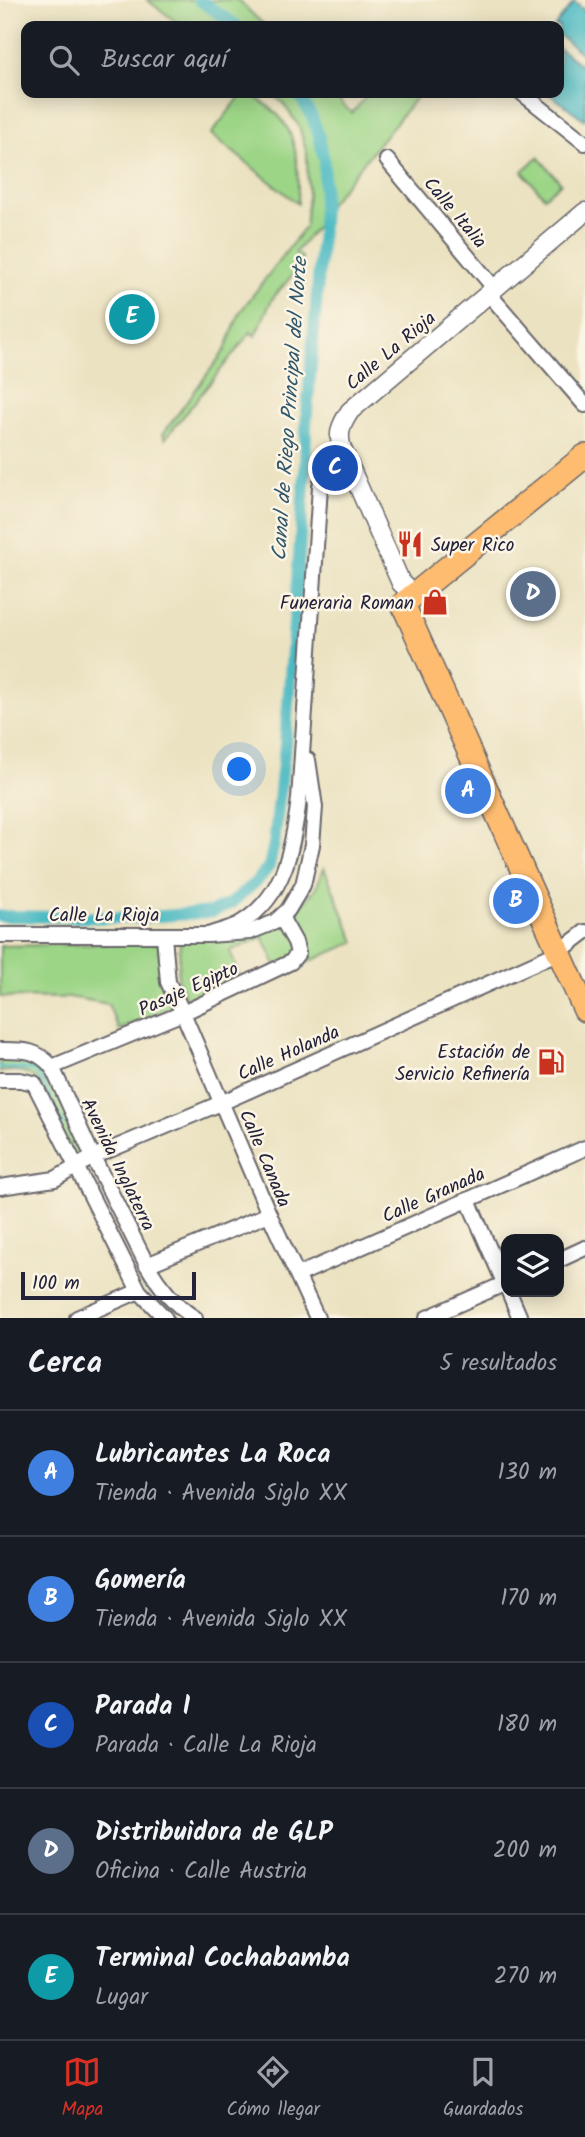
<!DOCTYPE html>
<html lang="es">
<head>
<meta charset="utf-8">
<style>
  :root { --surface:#171b24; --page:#20242c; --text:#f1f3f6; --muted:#9ea1a6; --line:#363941; --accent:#d93025 }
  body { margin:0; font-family:Kalam,sans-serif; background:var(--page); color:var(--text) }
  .controls { position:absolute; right:21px; bottom:21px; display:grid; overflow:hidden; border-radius:14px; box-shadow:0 4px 18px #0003 }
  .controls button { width:63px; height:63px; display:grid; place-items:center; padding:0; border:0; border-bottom:2px solid var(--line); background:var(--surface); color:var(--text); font:35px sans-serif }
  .scale { position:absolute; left:21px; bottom:18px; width:175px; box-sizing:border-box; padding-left:7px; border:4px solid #22223b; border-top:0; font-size:19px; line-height:24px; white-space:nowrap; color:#22223b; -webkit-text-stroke:5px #fcf5e5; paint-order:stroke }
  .you { position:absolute; left:240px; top:770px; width:24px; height:24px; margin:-18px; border:5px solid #fff; border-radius:50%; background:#1a73e8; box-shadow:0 0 0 10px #1a73e833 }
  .badge { display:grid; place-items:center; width:46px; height:46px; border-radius:50%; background:var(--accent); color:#fff; font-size:23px; font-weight:700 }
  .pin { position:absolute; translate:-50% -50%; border:4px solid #fff; box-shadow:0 2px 7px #0006 }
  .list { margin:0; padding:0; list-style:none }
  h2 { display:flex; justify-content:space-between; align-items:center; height:91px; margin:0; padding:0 28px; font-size:30px }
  h2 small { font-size:23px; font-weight:400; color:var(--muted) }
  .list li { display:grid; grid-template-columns:46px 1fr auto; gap:21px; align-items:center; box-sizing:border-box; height:126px; padding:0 28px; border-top:2px solid var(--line) }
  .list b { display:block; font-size:26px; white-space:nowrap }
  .list p { margin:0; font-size:23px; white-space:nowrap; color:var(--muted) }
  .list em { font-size:23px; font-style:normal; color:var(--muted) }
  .icon { flex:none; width:38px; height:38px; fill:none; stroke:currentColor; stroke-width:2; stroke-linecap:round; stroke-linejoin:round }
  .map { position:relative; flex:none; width:585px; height:1318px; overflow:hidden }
  .search { position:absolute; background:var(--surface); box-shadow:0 4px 18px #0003; left:21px; right:21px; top:21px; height:77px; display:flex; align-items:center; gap:18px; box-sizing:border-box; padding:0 24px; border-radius:14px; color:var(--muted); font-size:26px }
  .sheet { height:721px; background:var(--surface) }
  nav { display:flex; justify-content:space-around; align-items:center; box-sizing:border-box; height:98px; border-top:2px solid var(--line); background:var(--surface); font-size:19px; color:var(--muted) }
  nav a { display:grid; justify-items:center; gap:4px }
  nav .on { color:var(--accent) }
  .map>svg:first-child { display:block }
  .green { fill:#9dd587; stroke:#607c61; stroke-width:2 }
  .water { fill:#4bbac3; stroke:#366e7f; stroke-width:2 }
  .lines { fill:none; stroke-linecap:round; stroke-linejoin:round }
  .stream { stroke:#4bbac3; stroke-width:3.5 }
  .canal { stroke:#4bbac3; stroke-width:12 }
  .minor-casing { stroke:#68656a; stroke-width:18 }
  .tertiary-casing { stroke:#68656a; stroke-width:21 }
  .trunk-casing { stroke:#68656a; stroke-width:26 }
  .minor { stroke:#fff; stroke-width:14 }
  .tertiary { stroke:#fff; stroke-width:18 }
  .trunk { stroke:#febc70; stroke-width:23 }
  .labels { text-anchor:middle; stroke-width:5; stroke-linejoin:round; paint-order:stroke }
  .street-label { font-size:19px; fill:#22223b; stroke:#fcf5e5 }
  .poi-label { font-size:19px; fill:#22223b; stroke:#fcf5e5; text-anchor:end }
  .water-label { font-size:21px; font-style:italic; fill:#30576b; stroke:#fcf5e5 }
</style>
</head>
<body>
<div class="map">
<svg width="585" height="1318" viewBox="0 0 585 1318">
  <rect width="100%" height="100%" fill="#fcf5e5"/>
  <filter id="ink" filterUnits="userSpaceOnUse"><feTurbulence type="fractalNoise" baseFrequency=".0143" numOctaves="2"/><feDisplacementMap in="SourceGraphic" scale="14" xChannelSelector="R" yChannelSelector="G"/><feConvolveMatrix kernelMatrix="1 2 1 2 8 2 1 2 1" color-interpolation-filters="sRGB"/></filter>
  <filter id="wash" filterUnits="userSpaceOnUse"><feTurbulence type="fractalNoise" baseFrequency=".00686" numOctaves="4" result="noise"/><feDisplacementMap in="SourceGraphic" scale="28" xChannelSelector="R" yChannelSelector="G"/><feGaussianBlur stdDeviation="1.57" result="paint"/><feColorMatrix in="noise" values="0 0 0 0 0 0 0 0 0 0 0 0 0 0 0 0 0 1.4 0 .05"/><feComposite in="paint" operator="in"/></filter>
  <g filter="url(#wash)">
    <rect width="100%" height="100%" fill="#ebe2c1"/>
    <!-- green -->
    <g class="green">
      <path d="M147,0H238L265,26H182Z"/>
      <path d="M243,93H249C257,99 268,105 276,113C300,136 298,174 298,204L211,134Z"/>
      <path d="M270,93H335L339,97L341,103L352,113L369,93H420L318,218V225L295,253L302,257L301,265L272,299L255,336L251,332L165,439L163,434L225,350L240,312L305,227L308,195L307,154L299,126L282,102Z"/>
      <path d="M538,157L561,183L544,197L522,171Z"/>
      <path d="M324,868L355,942L280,974L263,937L230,951L240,977L187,1000L178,979L180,941L290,920L316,888Z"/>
      <path d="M159,943L161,984L172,1007L119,1030L108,1004L75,998L0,997V946Z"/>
      <path d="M0,1057C22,1057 34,1056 48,1075L86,1154L75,1160L38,1081C26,1070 15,1070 0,1072Z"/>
    </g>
    <!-- water -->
    <g class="water">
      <path d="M574,2L585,11V56L559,35V26H555Z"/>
      <path d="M559,48L585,68V120L548,93H559Z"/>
    </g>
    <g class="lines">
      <!-- stream -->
      <g class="stream">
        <path d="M0,1067L34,1070L42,1081L63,1124"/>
        <path d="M143,1283L176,1318"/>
      </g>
      <!-- canal -->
      <g class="canal">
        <path d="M199,0L237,26"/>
        <path d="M0,916L136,918L212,912L231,903L258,880L269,866L274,844L285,745L305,472L306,426L321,245L324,185V160L319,136L312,117L298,93"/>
      </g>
    </g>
  </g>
  <g filter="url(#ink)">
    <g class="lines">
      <!-- minor casing -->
      <g class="minor-casing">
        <g id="minor">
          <path d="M522,93L585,143"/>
          <path d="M387,160L495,289"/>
          <path d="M489,294L585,405"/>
          <path d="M0,935H208L250,932L275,922L288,910L303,885L312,845L315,807L308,760"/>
          <path d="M208,935C218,931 230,929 239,924C285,898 293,846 299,799L320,487L326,459L342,449"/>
          <path d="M164,936L168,982L183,1013L269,1214L317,1318"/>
          <path d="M0,1050C23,1050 37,1049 52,1067L93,1157L147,1265C158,1284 176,1307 195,1318"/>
          <path d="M52,1067L183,1013L291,962L298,953L295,942L281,917"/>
          <path d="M0,1080H20L34,1083L139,1291L165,1318"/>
          <path d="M0,1187L55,1179L93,1157L221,1103L559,952L585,932"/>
          <path d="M468,1200L506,1287"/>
          <path d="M559,1260L585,1248"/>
          <path d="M147,1265L269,1214"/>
          <path d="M298,1275L585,1148"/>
          <path d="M509,1292L520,1318"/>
          <path d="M77,1318L139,1291"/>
          <path d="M427,1318L506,1283"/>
        </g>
      </g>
      <!-- tertiary casing -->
      <g class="tertiary-casing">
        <path id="tertiary" d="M413,595L401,583L342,449C337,433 341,425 350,411L585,212"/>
      </g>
      <!-- trunk casing -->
      <g class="trunk-casing">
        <path id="trunk" d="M585,456L403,604L585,1010"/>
      </g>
      <!-- minor -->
      <use href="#minor" class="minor"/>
      <!-- tertiary -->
      <use href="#tertiary" class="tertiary"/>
      <!-- trunk -->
      <use href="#trunk" class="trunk"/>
    </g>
  </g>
  <!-- icons -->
  <defs>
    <g id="restaurant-bare" transform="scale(2.1)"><path d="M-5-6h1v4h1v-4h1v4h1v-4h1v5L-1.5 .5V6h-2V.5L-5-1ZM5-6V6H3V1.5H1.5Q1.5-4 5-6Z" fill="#c8321e" stroke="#fcf5e5" stroke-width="2.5" paint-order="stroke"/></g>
    <g id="shop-bare" transform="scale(2.1)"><path d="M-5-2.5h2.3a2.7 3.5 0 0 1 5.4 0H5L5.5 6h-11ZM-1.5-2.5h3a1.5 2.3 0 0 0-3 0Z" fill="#c8321e" stroke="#fcf5e5" stroke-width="2.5" paint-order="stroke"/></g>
    <g id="fuel-bare" transform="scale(2.1)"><path d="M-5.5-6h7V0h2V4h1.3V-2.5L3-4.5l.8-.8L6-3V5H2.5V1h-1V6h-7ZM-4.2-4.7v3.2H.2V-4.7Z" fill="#c8321e" stroke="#fcf5e5" stroke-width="2.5" paint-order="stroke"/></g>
  </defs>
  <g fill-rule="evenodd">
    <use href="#restaurant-bare" x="410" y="544"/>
    <use href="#shop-bare" x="435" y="602"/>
    <use href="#fuel-bare" x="551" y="1062"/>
  </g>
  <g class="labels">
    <!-- street labels -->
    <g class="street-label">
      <text transform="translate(456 212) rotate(50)" y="7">Calle Italia</text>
      <text transform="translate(390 350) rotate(-40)" y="7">Calle La Rioja</text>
      <text x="104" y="921">Calle La Rioja</text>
      <text transform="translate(188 988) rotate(-24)" y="7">Pasaje Egipto</text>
      <text transform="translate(288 1052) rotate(-24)" y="7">Calle Holanda</text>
      <text transform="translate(266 1158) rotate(67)" y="7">Calle Canada</text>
      <text transform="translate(119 1164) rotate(64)" y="7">Avenida Inglaterra</text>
      <text transform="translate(433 1194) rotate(-24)" y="7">Calle Granada</text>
    </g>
    <!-- poi labels -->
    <g class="poi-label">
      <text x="431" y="551" text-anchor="start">Super Rico</text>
      <text x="414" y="609">Funeraria Roman</text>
      <text x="530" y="1058">Estación de<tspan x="530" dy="22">Servicio Refinería</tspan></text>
    </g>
    <!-- water labels -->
    <g class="water-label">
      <text transform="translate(289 409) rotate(-86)" y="7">Canal de Riego Principal del Norte</text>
    </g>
  </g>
</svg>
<div class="controls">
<button><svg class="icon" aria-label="layers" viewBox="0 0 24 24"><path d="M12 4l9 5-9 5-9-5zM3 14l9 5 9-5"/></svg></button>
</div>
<div class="scale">100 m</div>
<div class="you"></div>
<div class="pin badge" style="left:468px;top:791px;background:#3f7fe0">A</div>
<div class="pin badge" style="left:516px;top:901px;background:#3f7fe0">B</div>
<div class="pin badge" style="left:335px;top:468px;background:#1a4fb4">C</div>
<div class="pin badge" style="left:533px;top:594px;background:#5c6f8a">D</div>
<div class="pin badge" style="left:132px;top:317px;background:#0f9aa8">E</div>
<div class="search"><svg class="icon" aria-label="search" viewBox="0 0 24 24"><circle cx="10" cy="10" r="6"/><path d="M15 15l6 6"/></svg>Buscar aquí</div>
</div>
<section class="sheet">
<h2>Cerca<small>5 resultados</small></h2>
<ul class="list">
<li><span class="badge" style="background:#3f7fe0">A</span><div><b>Lubricantes La Roca</b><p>Tienda · Avenida Siglo XX</p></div><em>130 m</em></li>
<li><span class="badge" style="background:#3f7fe0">B</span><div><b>Gomería</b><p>Tienda · Avenida Siglo XX</p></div><em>170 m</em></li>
<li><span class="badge" style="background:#1a4fb4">C</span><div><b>Parada I</b><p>Parada · Calle La Rioja</p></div><em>180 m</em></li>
<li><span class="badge" style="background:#5c6f8a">D</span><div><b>Distribuidora de GLP</b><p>Oficina · Calle Austria</p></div><em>200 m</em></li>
<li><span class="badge" style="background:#0f9aa8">E</span><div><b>Terminal Cochabamba</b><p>Lugar</p></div><em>270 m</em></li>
</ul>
</section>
<nav>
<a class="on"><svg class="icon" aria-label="map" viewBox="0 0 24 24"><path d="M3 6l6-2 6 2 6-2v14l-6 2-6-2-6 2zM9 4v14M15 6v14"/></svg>Mapa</a>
<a><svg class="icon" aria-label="directions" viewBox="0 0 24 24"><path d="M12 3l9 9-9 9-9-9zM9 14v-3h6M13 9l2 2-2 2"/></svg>Cómo llegar</a>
<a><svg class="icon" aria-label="saved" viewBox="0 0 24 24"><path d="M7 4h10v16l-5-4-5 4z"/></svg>Guardados</a>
</nav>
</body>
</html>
